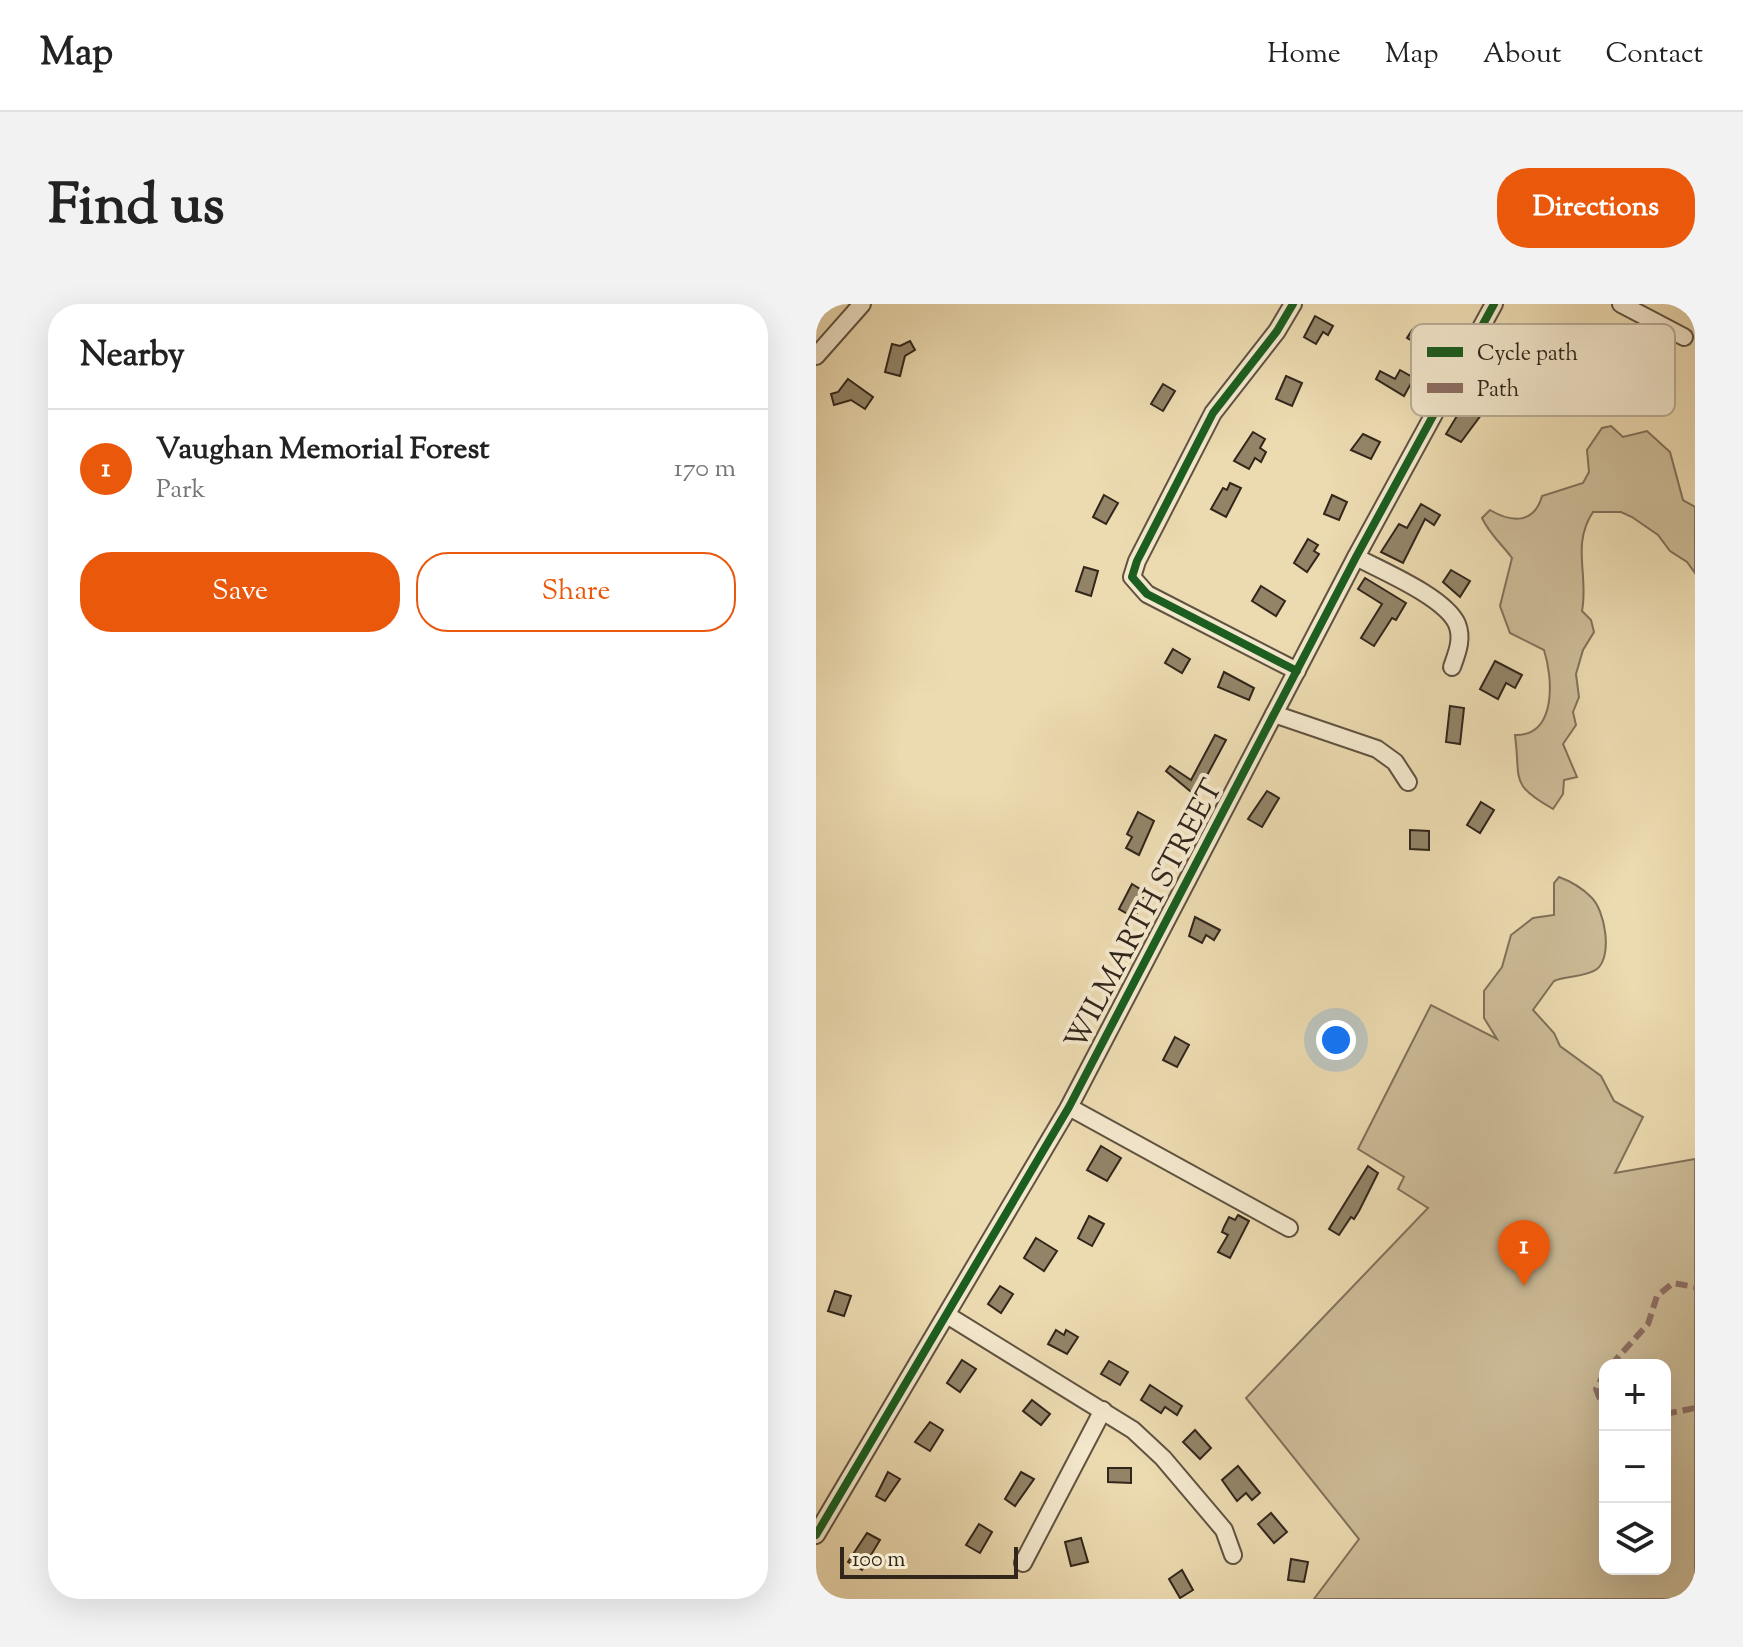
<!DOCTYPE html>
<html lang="en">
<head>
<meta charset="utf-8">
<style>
  :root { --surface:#fff; --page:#f2f2f2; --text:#222; --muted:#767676; --line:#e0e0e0; --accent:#ea580c }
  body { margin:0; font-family:"Sorts Mill Goudy",serif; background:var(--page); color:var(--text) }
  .controls { position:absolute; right:24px; bottom:24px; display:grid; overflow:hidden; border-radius:16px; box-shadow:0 8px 32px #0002 }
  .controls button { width:72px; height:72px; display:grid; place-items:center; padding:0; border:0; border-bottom:2px solid var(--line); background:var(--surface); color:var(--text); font:40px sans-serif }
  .scale { position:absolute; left:24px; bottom:20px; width:178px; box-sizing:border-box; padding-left:8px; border:4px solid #32261b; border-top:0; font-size:22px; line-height:28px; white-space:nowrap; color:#32261b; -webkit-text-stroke:6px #f3e7cc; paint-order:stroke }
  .you { position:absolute; left:520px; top:736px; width:28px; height:28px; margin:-20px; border:6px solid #fff; border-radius:50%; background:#1a73e8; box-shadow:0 0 0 12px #1a73e833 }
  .badge { display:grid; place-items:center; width:52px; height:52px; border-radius:50%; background:var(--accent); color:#fff; font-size:26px; font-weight:700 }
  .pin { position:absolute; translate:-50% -66px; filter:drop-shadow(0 2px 4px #0008) }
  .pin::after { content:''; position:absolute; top:42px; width:28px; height:24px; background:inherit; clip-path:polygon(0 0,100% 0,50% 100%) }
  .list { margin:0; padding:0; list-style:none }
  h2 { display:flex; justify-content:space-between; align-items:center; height:104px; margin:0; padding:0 32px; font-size:34px }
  h2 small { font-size:26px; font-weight:400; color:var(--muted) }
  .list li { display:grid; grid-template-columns:52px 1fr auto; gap:24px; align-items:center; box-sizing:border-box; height:120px; padding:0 32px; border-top:2px solid var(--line) }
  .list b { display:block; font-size:30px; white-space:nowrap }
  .list p { margin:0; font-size:26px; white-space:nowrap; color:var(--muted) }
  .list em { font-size:26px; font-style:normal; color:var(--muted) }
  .actions { display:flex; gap:16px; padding:24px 32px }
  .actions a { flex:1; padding:18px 0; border:2px solid var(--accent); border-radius:32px; text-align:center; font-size:28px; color:var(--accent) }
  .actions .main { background:var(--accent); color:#fff }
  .icon { flex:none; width:44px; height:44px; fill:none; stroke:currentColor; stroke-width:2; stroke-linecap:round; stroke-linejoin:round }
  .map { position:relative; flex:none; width:879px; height:1295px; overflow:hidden; border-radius:32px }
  header { display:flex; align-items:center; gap:48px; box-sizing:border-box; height:112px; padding:0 40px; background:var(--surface); border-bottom:2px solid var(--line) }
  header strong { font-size:38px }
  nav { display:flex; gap:44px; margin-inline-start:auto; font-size:28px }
  .intro { display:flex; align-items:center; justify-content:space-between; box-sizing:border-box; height:192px; padding:0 48px }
  h1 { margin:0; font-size:56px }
  .button { padding:20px 36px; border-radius:32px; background:var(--accent); color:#fff; font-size:28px; font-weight:700 }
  main { display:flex; gap:48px; padding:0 48px }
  aside { flex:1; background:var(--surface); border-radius:32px; box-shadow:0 8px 32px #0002 }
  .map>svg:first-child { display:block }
  .green { fill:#ccbb97; stroke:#7f7059; stroke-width:2; fill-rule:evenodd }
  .building { fill:#938468; stroke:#32261b; stroke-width:2 }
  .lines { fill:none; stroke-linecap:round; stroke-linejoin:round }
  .minor-casing { stroke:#605340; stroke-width:20 }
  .minor { stroke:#f3e7cc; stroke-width:16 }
  .quiet { stroke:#8d6e63; stroke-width:6; stroke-dasharray:12 6; stroke-linecap:butt }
  .cycleway-casing { stroke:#f3e7cc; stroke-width:13 }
  .cycleway { stroke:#1b5e20; stroke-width:8 }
  .labels { text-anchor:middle; stroke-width:8; stroke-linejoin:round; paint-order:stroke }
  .street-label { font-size:30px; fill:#32261b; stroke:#f3e7cc }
  .key { fill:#f3e7cc; stroke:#b9ad97; stroke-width:2 }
  .key-label { font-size:22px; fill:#32261b }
</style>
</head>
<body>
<header>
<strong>Map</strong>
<nav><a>Home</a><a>Map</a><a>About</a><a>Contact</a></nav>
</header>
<div class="intro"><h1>Find us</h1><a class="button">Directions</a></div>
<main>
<aside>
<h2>Nearby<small></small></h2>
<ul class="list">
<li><span class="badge">1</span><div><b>Vaughan Memorial Forest</b><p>Park</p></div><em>170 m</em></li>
</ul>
<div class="actions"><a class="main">Save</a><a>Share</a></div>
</aside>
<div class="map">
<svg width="879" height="1295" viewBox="0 0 879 1295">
  <rect width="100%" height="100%" fill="#ecdab0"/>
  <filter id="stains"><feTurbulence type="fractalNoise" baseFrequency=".0025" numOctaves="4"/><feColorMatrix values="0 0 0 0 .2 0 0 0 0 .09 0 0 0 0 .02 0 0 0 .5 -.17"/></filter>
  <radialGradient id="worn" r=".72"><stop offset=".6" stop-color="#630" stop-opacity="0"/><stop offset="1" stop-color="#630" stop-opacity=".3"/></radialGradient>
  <!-- green -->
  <g class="green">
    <path d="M795,122L807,133L831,127L854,148L867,196L879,203V269L871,258L854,247L842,231L816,213L805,208H777C755,241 773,271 766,307L775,316L778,328L767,346L760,370L763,393L757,408L760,421L747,440L761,473L748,476L747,490L737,505C693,480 705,477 699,431C741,432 737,374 728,346L694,329L684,302L696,254C685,239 674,231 666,214L674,206C696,219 718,220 726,192L767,179L773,168L771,146L786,124Z"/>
    <path d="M743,573C754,577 767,585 775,593C789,606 797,652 781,665C771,673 750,672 738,677L717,706L738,729L744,742L785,772L798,797L827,813L799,869L879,855V1295H498L543,1235L430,1094L612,904L582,885L588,873L542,845L615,701L681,735L668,714V687L686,663L695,631L717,614L738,611V579ZM789,1061H849V1265H789Z"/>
  </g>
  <!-- building -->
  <g class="building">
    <path d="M499,12L517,22L512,31L507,28L500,40L488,33Z"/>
    <path d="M609,21L623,29L612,46L591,34L596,26L603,30Z"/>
    <path d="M94,37L99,46L89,52L84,72L69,68L76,40L84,42Z"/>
    <path d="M584,66L598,74L588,92L560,75L564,67L579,75Z"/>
    <path d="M470,72L486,79L476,102L460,95Z"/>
    <path d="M32,75L57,93L49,105L35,96L18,101L15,90L22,88Z"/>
    <path d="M347,80L359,87L347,107L335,100Z"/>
    <path d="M650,97L668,107L645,138L630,130Z"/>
    <path d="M437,128L449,135L444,144L450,148L445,158L439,154L433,165L418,157Z"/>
    <path d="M547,130L564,138L555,155L535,146Z"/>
    <path d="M414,179L425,184L410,213L395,205L407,184L411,186Z"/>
    <path d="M288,191L302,199L290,220L277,213Z"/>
    <path d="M516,191L531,198L523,216L508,210Z"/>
    <path d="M605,200L624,211L618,221L609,215L587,259L565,248L583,220L591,224Z"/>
    <path d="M492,235L502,241L498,247L503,250L491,268L478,259Z"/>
    <path d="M268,263L282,267L275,292L260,287Z"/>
    <path d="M635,266L654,277L644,293L627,278Z"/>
    <path d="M549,274L590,299L580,316L576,314L558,342L545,334L566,300L542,285Z"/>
    <path d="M445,282L469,297L460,312L436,297Z"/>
    <path d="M357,345L374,355L366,369L349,359Z"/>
    <path d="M679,357L706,371L699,384L690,379L682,395L664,385Z"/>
    <path d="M408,368L438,384L433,396L402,383Z"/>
    <path d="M634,402L648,404L644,440L630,438Z"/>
    <path d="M399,431L410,436L380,492L350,467L354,462L375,476Z"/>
    <path d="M451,487L463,494L446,523L432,515Z"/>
    <path d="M665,498L678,506L664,529L651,521Z"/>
    <path d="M322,508L338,517L323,551L310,544L316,533L311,530Z"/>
    <path d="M594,526L613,527V546L594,545Z"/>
    <path d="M316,580L329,588L319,614L303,605Z"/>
    <path d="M379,613L404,626L398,636L390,631L386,639L373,632Z"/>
    <path d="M359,733L373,741L361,763L347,756Z"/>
    <path d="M285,842L305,854L291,877L271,866Z"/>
    <path d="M552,862L562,869L543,907L538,915L535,913L523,931L513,925Z"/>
    <path d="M422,911L433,917L414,954L402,948L412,931L406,928L408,923L413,913L419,916Z"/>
    <path d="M273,912L288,920L276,942L262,934Z"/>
    <path d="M220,934L241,947L228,967L208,954Z"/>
    <path d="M184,982L197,990L185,1009L172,1000Z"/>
    <path d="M19,987L35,992L28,1012L12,1007Z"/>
    <path d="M240,1026L248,1031L250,1026L262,1033L251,1050L232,1040Z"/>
    <path d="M146,1056L160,1065L144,1088L131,1079Z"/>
    <path d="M293,1057L312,1068L304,1081L285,1070Z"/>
    <path d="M334,1081L366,1102L361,1111L349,1103L345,1109L325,1096Z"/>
    <path d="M216,1096L234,1110L225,1121L207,1107Z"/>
    <path d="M114,1118L127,1126L114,1147L99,1138Z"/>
    <path d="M379,1126L395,1144L384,1155L367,1138Z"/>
    <path d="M422,1162L444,1189L436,1196L430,1189L421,1197L406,1176Z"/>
    <path d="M292,1164H315V1179L292,1178Z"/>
    <path d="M72,1168L84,1175L69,1197L60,1192Z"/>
    <path d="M205,1168L218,1175L199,1202L189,1195Z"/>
    <path d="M455,1209L471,1228L458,1239L442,1220Z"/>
    <path d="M163,1220L176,1228L164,1249L150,1241Z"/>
    <path d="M51,1229L64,1236L46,1266L32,1258Z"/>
    <path d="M265,1234L272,1258L255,1262L249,1238Z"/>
    <path d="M475,1255L492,1258L488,1278L472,1276Z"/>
    <path d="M366,1266L377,1286L364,1294L353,1275Z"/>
  </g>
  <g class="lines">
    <!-- minor casing -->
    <g class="minor-casing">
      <g id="minor">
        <path d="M477,0L461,27L397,109L321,257L316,273L331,290L481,367"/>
        <path d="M805,0L868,33"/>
        <path d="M0,52L46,0"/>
        <path d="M540,253C566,267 629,293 641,320C647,335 641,349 636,363"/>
        <path d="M458,410L561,445L579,458L592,478"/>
        <path d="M253,803L473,924"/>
        <path d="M131,1011L317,1126L347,1154L408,1226L417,1251"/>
        <path d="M0,1231L253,803L540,253L678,0"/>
        <path d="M207,1259L287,1106"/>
      </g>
    </g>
    <!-- minor -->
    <use href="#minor" class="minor"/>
    <!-- quiet -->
    <g class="quiet">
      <path d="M795,1061L832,1020L841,992L857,979L879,983"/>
      <path d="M789,1068L780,1085L789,1108"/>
      <path d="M849,1110L879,1104"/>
    </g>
    <!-- cycleway casing -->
    <g class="cycleway-casing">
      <g id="cycleway">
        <path d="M477,0L461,27L397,109L321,257L316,273L331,290L481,367"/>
        <path d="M0,1231L253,803L540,253L678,0"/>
      </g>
    </g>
    <!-- cycleway -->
    <use href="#cycleway" class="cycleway"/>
  </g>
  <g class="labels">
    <!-- street labels -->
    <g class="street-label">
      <text transform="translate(327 610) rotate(-62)" y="10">WILMARTH STREET</text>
    </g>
  </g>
  <!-- legend -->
  <rect x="595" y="20" width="264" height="92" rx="12" class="key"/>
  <rect x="611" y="43" width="36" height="10" fill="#1b5e20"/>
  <rect x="611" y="79" width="36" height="10" fill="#8d6e63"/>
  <g class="key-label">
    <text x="661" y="56">Cycle path</text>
    <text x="661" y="92">Path</text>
  </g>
  <rect width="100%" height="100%" filter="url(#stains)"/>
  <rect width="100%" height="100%" fill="url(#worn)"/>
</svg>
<div class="controls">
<button>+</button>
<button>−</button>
<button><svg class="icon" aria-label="layers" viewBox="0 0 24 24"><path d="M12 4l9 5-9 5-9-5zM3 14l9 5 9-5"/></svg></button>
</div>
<div class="scale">100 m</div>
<div class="you"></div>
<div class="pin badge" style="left:708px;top:982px">1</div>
</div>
</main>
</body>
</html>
